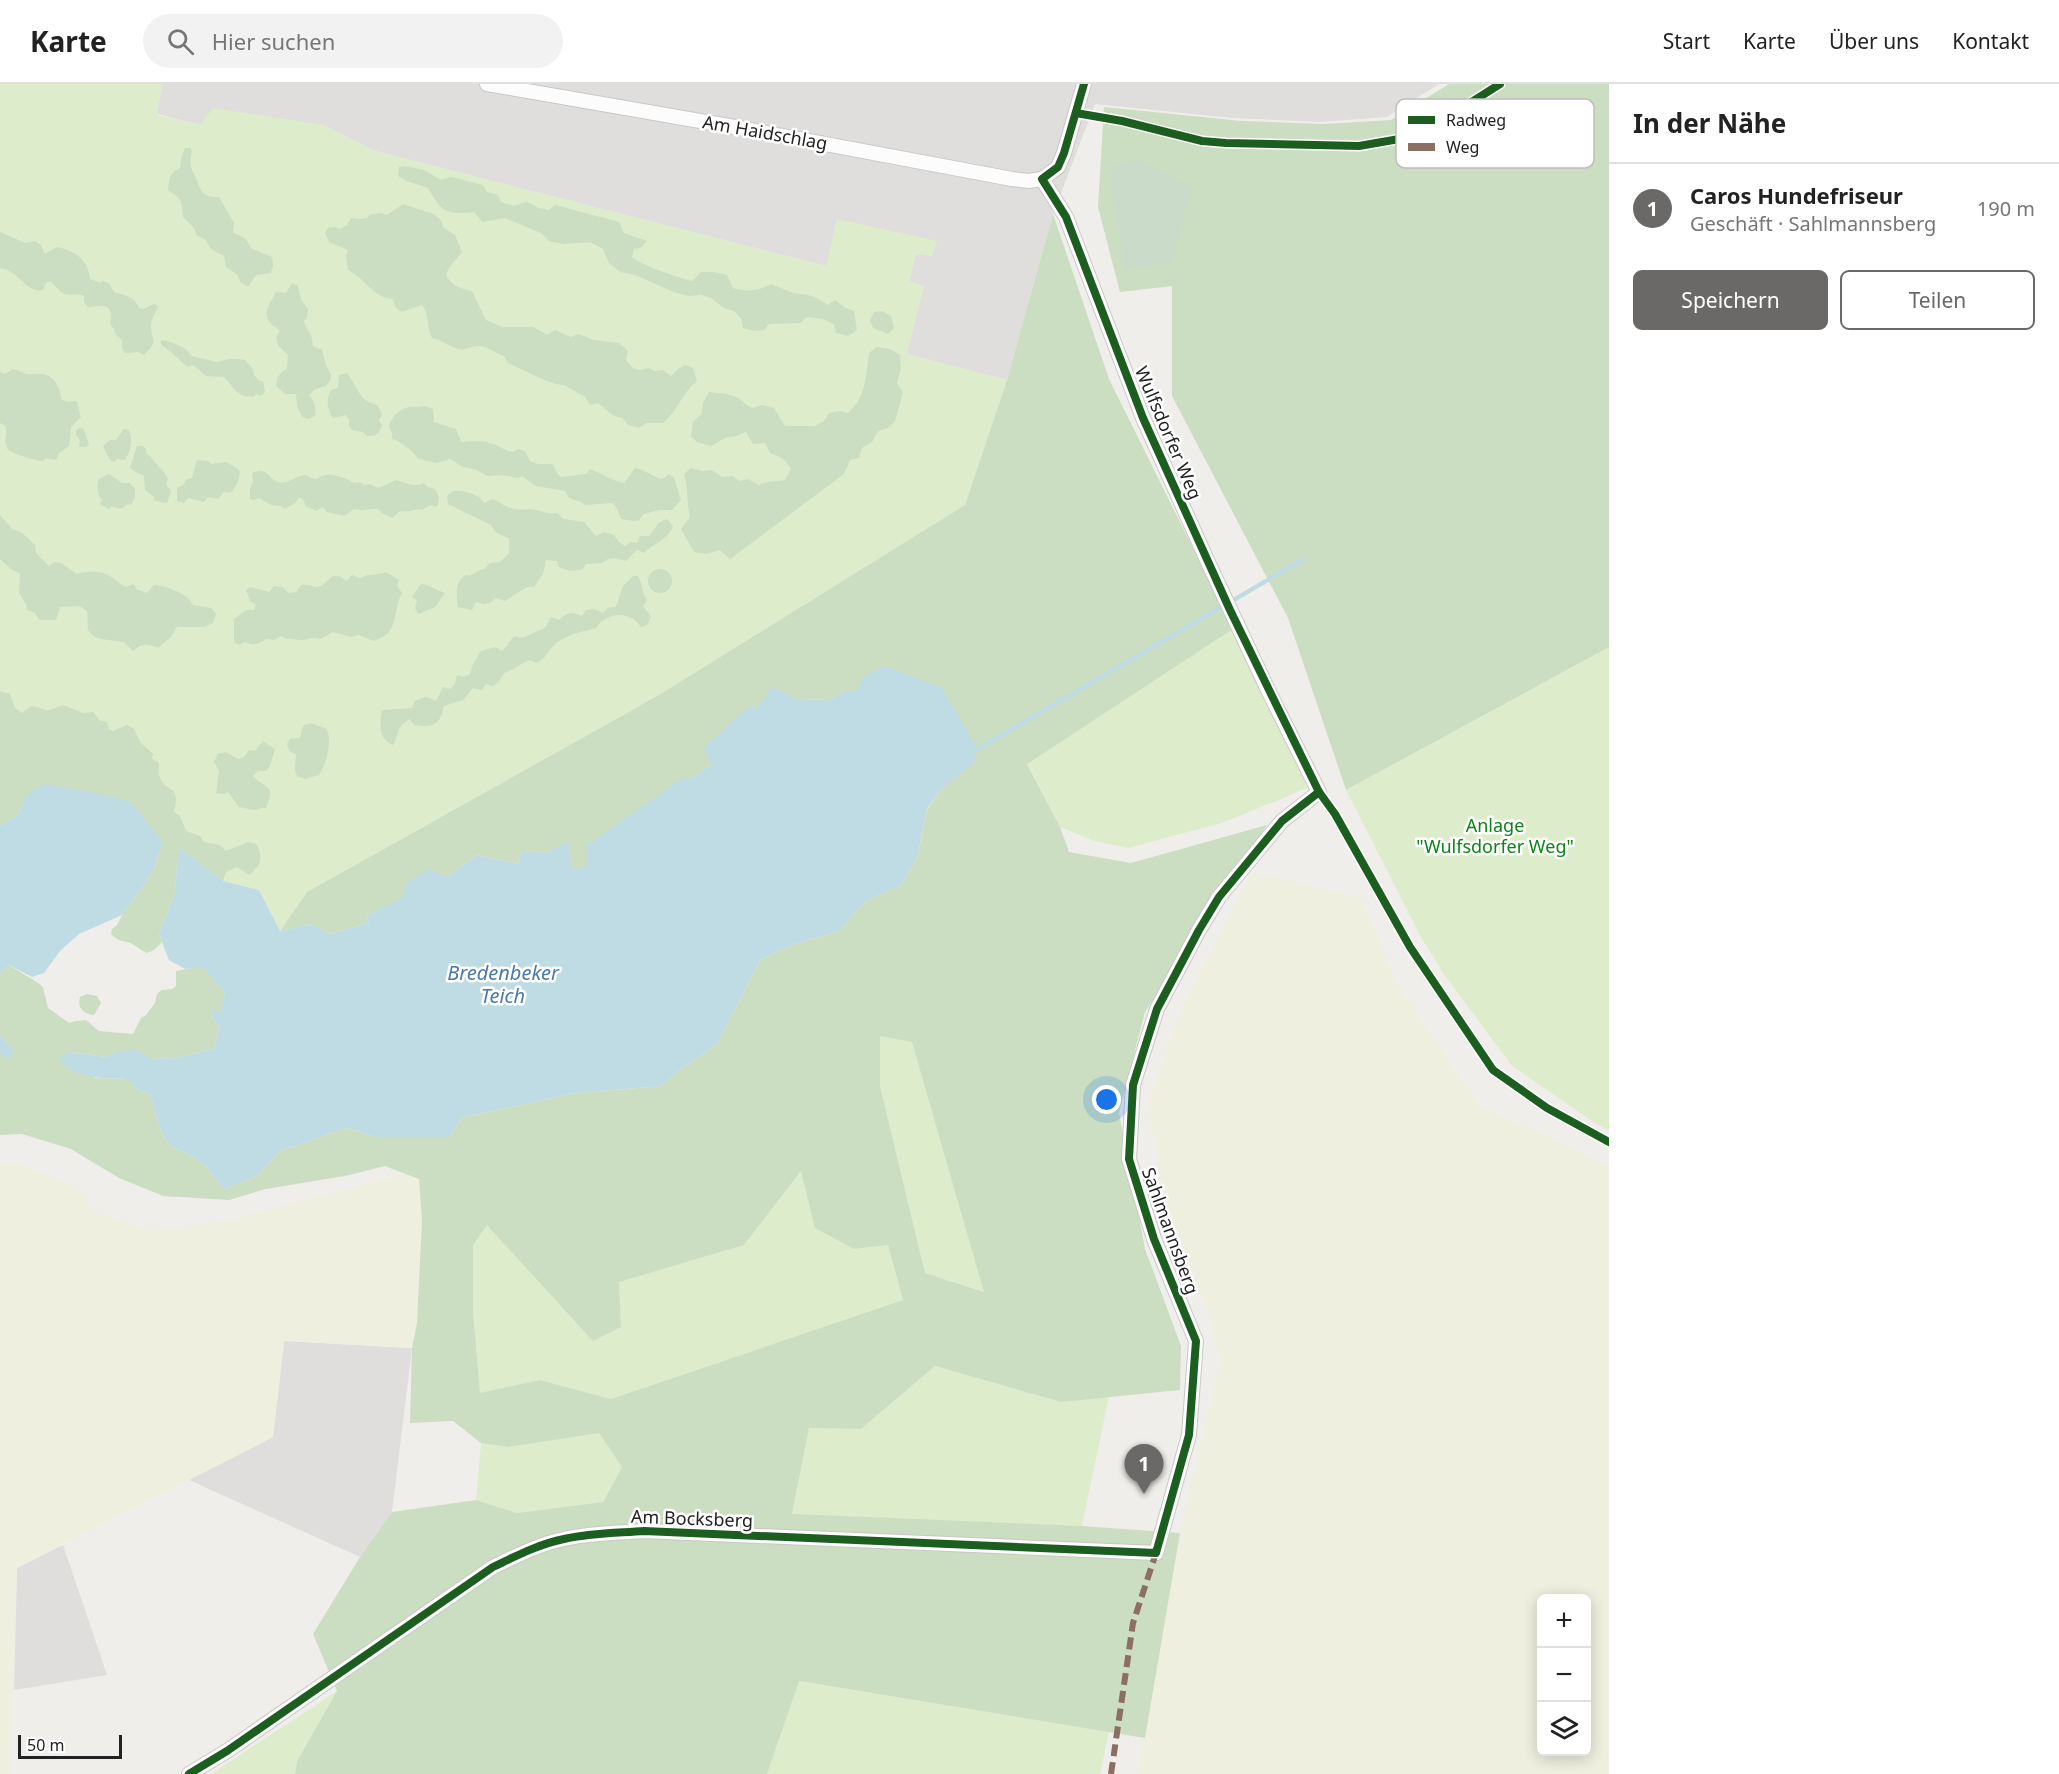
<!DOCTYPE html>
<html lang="de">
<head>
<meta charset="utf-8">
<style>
  :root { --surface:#fff; --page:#f2f2f2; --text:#222; --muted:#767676; --line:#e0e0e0; --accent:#6a6968 }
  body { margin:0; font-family:"Noto Sans",sans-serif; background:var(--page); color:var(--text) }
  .controls { position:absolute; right:18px; bottom:18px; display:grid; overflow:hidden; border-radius:9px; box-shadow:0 3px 15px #0003 }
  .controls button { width:54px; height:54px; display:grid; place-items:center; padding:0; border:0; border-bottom:2px solid var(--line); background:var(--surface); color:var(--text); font:30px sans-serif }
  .scale { position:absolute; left:18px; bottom:15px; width:104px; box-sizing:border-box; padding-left:6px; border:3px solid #222; border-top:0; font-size:16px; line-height:21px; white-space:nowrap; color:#222; -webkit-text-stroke:4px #fff; paint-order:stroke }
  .you { position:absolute; left:1107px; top:1016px; width:21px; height:21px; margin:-15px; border:4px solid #fff; border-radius:50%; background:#1a73e8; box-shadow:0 0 0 9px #1a73e833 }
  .badge { display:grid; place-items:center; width:39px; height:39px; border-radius:50%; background:var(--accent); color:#fff; font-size:20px; font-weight:700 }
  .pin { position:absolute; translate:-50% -50px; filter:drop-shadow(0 2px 3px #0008) }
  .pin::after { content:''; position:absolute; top:32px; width:21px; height:18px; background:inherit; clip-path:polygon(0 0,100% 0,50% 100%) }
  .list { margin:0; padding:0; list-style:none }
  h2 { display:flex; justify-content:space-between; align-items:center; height:78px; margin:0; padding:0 24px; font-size:26px }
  h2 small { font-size:20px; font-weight:400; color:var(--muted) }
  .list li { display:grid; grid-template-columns:39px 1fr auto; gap:18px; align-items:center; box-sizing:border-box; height:90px; padding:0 24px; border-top:2px solid var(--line) }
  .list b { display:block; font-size:22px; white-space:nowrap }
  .list p { margin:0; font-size:20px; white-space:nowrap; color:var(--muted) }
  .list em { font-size:20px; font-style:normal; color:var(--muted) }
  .actions { display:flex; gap:12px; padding:18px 24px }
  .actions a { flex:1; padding:14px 0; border:2px solid var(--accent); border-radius:9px; text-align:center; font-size:21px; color:var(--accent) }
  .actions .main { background:var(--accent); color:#fff }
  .icon { flex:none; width:33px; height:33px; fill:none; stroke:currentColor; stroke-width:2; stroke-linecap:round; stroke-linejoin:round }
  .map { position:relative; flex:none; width:1609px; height:1690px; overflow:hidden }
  header { display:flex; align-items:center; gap:36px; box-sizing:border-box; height:84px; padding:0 30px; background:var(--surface); border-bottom:2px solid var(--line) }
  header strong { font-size:28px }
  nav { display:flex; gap:33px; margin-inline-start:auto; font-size:21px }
  .search { width:420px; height:54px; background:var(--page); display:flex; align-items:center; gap:15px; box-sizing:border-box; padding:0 21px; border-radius:33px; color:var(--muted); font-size:22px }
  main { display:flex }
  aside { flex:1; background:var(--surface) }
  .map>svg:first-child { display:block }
  .residential { fill:#dfdedc }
  .farmland { fill:#efefdf; fill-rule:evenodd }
  .grass { fill:#ddeccb }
  .forest { fill:#cbdec1; fill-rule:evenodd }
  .cemetery { fill:#cadbca }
  .water { fill:#bfdbe3 }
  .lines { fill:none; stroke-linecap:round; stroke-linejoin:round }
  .stream { stroke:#bfdbe3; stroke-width:4.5 }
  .minor-casing { stroke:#c9c8c7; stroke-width:16 }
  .minor { stroke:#fdfcfc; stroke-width:14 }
  .quiet { stroke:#8d6e63; stroke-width:6; stroke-dasharray:12 6; stroke-linecap:butt }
  .cycleway-casing { stroke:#fff; stroke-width:11 }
  .cycleway { stroke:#1b5e20; stroke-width:8 }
  .labels { text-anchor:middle; stroke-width:5; stroke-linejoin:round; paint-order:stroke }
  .street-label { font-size:18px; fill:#222; stroke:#fff }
  .park-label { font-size:18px; fill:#0c8416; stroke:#fff }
  .water-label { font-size:20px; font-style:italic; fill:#4a7aab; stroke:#fff }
  .key { fill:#fff; stroke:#bdbdbd; stroke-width:1.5 }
  .key-label { font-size:16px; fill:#222 }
</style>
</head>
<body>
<header>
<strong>Karte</strong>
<div class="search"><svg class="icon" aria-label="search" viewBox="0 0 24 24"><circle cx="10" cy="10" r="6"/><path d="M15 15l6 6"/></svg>Hier suchen</div>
<nav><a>Start</a><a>Karte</a><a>Über uns</a><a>Kontakt</a></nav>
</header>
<main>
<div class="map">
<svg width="1609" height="1690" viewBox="0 0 1609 1690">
  <rect width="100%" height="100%" fill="#f0eeeb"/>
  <!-- residential -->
  <g class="residential">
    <path d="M162,0H1439L1387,33L1320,38L1232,34L1095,20L1053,130L1007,296L906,270L924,202L909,198L916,169L932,172L936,157L826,182L375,67L323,41H200L157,30Z"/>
    <path d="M284,1257L412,1264L392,1428L360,1473L189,1396L273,1353Z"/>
    <path d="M63,1461L107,1591L14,1606L17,1484Z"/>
  </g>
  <!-- farmland -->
  <g class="farmland">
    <path d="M1252,788L1361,814L1399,903L1479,1021L1609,1082V1690H1137L1180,1449L1220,1279L1205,1219L1165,1118L1148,1019L1182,923ZM1586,1514V1668H1542V1514Z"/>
    <path d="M0,1079L20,1080L74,1102L96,1129L151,1147L228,1136L405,1090L420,1095L422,1137L417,1239L412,1264L284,1257L273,1353L17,1484L11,1690H0Z"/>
  </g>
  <!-- grass -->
  <g class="grass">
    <path d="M0,0H162L157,31L200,41L213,24L323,41L375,67L826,182L837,135L937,157L932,172L916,170L909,197L924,202L907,270L1007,296L965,421L659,611L307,808L280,847L259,806L223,797L44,700L0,742Z"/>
    <path d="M1233,545L1312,702L1225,738L1128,764L1094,757L1060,743L1027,679Z"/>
    <path d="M1609,563V1046L1598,1041L1512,982L1446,893L1422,855L1346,706Z"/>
    <path d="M880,952L912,957L985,1208L925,1189L880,1002Z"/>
    <path d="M802,1086L854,1165L888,1161L903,1216L611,1315L540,1296L480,1310L473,1227V1161L487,1141L621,1243L618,1198L744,1161Z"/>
    <path d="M935,1282L1061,1318L1109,1312L1082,1442L792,1431L809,1344L861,1345Z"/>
    <path d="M599,1348L622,1383L603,1418L517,1429L476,1416L481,1359L508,1363Z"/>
    <path d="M798,1597L1109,1648L1100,1690H767Z"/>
    <path d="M337,1607L297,1677L295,1690H211Z"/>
  </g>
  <!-- forest -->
  <g class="forest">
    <path d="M1449,0H1609V563L1346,706L1288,534L1172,312V202L1120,208L1098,123L1104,23L1242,37L1323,40L1391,36Z"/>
    <path d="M185,64H190L192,68C189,79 190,82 195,92C201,106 200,113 219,113L234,139L233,149C243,152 247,155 251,164L272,173L273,181L271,189L256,191L248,203L240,198L238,191L226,183L224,172C216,168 209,165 206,156L196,151L195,145L183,133C181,116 183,116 168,106C169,95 170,88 180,84L182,71Z"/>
    <path d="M405,82L424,86L441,96L451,93L483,101L487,108L498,111L501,118L513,122L527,118L539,124L549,126L555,121L619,138L624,149L647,157L642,163L634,165L632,173C643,182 677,193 692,197L701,188H714L727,191L733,204C745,208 760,207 771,200C779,203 787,207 794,209C810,212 813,210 827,221L835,216L845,224L854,227L857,246L848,252L836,249L834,240L823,235L807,233L800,239L769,240L764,246L754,247L743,244L741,234L734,227L724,224L711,214L701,211L688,212L674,208L635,191L620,188L609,179L603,165L591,158L564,160L549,157L541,149L504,134L483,138L474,128C445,131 442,128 428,104L407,97L398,92L399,83Z"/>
    <path d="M403,120L433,130L440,135L444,144L455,151L462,168C456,176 449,181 446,191C452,202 459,204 472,207L486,236L502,243H533L547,251L555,246L571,253L578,250L594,256L619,259L628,267L626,276C632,285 637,288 648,284L655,287L663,286L671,292L678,285L685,281L693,284L697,297C682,309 678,326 663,339H646L639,344L628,341L622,334L614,332L598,319L590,321L585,313L564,301L556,300L542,295L508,279L504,272C496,269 486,261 477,262C470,262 467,267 459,265C449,263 442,256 432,254C426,243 430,231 422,221L402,228L396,224L393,215C373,214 365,194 348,186L346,172L348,166L329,158L325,149L328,144L334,143L340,145L347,141L351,134L359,135L367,134L371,130L381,129L387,131Z"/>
    <path d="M1053,130L1109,295L1233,545L1027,680L1060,743L1069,768L1131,779L1267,741L1145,928L1119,1029L1145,1165L1181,1262L1180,1306L1061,1318L935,1282L861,1345L809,1344L792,1430L1082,1442L1180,1449L1145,1654L799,1597L767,1690H295L297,1677L337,1607L313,1550L360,1473L392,1428L476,1416L517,1429L603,1418L622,1383L599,1349L508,1363L481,1359L453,1337L410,1339L412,1264L417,1239L422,1137L419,1095L385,1082L345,1092L266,1105L229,1116L163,1112L119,1094L71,1065L22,1050L0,1051V970L8,974L15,968L0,951V890L9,881L38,899L43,903L48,924L69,939L75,937L86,936L99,947L133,950L141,934L146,931L155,919L157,910L162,906L172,905L176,902V887L203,882L225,909L221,929L213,925L212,932L219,943L215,964L177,974L152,975L117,967L107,973L68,968L95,994L129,995L135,1004L150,1010L161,1047L171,1063L189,1070L206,1082L224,1105L257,1092L280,1067L346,1044L380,1054H449L461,1034L576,1009L662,1002L678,987L717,960L760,876L795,860L840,847L859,824L868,816L901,801L917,775L927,726L940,706L972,680L912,594L884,582L857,607H845L831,615L799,616L756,626L752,620L711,681L689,696L589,782L573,787L568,758L547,769L522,767L518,780L477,771L447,793L366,832L369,839L329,850L311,840L280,847L307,808L659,611L965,421L1007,296ZM880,952L912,958L984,1208L925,1189L880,1002ZM801,1087L815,1144L854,1165L888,1161L903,1216L611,1315L540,1296L480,1309L473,1227V1161L487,1141L593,1257L621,1243L619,1198L744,1161Z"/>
    <path d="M0,148L25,159L35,157L41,161L45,170L57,163C75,167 88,175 90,195L100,199L103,197L109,199L114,208C126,212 134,212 139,224L144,225L154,220L158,222C156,229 152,233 151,240C150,260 161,253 144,271L138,268L125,269L122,264V256L116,251L114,245L110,240C114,221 105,219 89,224L84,218V212C77,208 72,212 65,210C58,208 56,201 50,197L46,199L43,206C26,210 18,185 0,184Z"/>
    <path d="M292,199L298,202L301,216L308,225L307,233L304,237C307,249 312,246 313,262L322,266L326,281L331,291L330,297L326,302L315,305L309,311C315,318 316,323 315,332L309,335L302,333L297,322L296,310H285L276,302C277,293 279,289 287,285L288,271L278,261L276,253L280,247C277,244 271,241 269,237C262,227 272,217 276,208L286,209Z"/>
    <path d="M882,227L891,232L894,244L888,250L873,244L870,237L874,228Z"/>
    <path d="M161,256C169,257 178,260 185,265C188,266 189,270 192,272C200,275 209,275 217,278L229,275H238L245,276L253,285L254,291L259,297H263L265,308L261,312L256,310L253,313C249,312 246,313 242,311C236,309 229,298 224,293L206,292L193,281L188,283C179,277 171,266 161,261Z"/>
    <path d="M877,263L890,265L900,271L901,284L897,299L903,308L895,337L888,344L878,347L872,358L862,364L859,374L850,376L844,390L730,475L720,466L706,470L694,468L681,445L690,433C686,418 689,405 684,391L690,384L703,387L712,386L722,393L732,392L740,397L748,395L759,401L768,398L785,396L791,385C786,376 780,372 770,369L765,359L753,360L746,348L736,352L725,354L711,362L697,358L691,353L693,338L702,329L703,319L709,308C718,309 728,309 736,313C743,316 744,321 753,324L762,321L774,324L785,342H815L824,337L829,329L839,327L848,329C866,314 866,291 869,269Z"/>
    <path d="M13,285C18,286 23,289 27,290C32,291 37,289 42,290C54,291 61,305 61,315L67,318L76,317C80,323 78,327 81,333L71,343L69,362L59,369L56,376L46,374L43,377C32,376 18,371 8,366L5,356L6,353V342L0,339V287L5,290Z"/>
    <path d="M347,289C354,297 357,308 364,315C373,323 378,316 382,331L379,337L382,341C379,350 377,352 367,352L363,348L352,346L349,342V335L346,331L333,334C327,324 326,316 331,306L338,304L339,291Z"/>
    <path d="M423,322L433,325L434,338L456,345L461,358C471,358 480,356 490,359C499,361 504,367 513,368L518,365L525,367L530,377L538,380H552L560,393L586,390L590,385C601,389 615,398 624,399L635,384C646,386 652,393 662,395L669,390L674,394L681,416L672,426H659L644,430L639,436L634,437L621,435L616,423L612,419L585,421L580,417C572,416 569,415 565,407L536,402L522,392L518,394L501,391L487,392L477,386L463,383L450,375L437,379L418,375C414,367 400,357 392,355V349L389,343C392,332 398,326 409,323C414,322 418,324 423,322Z"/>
    <path d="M79,344H83L89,360L86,363H79L80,356L76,351V346Z"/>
    <path d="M124,345L129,346C133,357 131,366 125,376L117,375L114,378L110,376L103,362L110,356H116Z"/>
    <path d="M137,362H143L146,365V370L150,372C155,380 163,384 168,395L166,400L171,407L167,419L155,417L153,412L145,406L144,392L134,387L130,384Z"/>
    <path d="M197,376L208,377L211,380L226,378L237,384L240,388C239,396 236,404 230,409L224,408L218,415L208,413L204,418L188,414L184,419L177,417V404L183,401L186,396L192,394Z"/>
    <path d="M262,387C269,389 271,396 278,398C287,401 297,391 306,391L311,394L317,395C326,386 344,393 354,399L360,398L365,401L370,400L378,404L396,396C407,399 413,404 424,399L428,403L435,405L439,413L438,421L435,423L430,421L422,426C415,424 408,429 400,427L393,434L383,430L378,425C369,424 364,428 354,425L344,432L327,428L322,423L317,427L305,422L304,416L299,413L295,419L285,425L281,422L271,421L259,414L254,416L250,415V405L253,397L252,393L253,388Z"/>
    <path d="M109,390L122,399H130L135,405V413L131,421L128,420C122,426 119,425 112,422L109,425L100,420L102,416C97,411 97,401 99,395Z"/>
    <path d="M453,407C462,406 480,410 484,419L492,415C500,417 505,424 514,425C519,426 524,425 529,425C539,425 547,431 557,429L564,435L584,438L596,452L604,448L614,451L619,458L625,462L631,458L637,459L640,452H649L659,439L667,435L673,442C668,456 654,459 644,469L637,466L626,477L614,474L608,475L602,479L587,480L581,486L570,487L559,483L557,477L546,476L543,490L534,503H527L505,517L495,514L490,519L484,520L476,518L472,526L458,523C456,513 455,496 466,491C468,491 470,492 471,491C477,489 477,486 484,485L490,479L500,478L509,469V454C501,451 495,450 491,441L448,420L447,412Z"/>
    <path d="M0,431L12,445L21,448L35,461L36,469L49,482L54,478L61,479L77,490C89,487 103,486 114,495C119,498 121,501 126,503L134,500L136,505L147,509L154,501C166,502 188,509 193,521L211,524L216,530L213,539L205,543H177L170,554L158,564C148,559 142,559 133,567L124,558L101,555L93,552L88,546L87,527L80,522L60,523L56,536H39L35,529L27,526L26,520L19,509L20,490L11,485L0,475Z"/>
    <circle cx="660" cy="497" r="12"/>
    <path d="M386,488L399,496L397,502L402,509C395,521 397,541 387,550C384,553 377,555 374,557L359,551L351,553L333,548L320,555C312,552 309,556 301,556C296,556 292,554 287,555L281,552L274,556L266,555C258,560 254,562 245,558L239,561L234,558V535L246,526H254L256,521L250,517L246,506L250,503L269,508L274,502L282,503L289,509L296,508L301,501C308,500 310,502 316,503C323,503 327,496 333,492H340L346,497L352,491L360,494C369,489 377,492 386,488Z"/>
    <path d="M633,492H638C644,503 641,507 647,516L643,522L651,533L647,541L641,543C630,526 607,528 596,544C583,547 563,552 554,561C547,568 547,573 537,579L530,576C521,579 514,586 504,589L499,597L493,602L486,600L482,606L473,604L463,616L444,622C440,641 434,644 414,641L410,635C397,641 399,650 393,661C377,654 380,640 382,626L412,624L415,617L426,613L436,617L443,603L450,605L455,600L457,591L464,593L470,590L473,580L481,567L495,563L502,567C508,562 509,556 515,552L522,554L545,544L551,533L559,536C567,528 572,528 582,532L586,526L594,525L603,529L608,524L616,523L623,502Z"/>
    <path d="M421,500C430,501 436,506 445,509L435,523L418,530L415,524L417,516L412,513Z"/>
    <path d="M0,607L10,610L15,624L22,629L31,622C52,626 42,629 63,621L83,629L93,628L99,636L107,638L109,645L113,647L127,641L134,645L141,659L153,670L152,675L159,679C159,683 158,690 160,694C167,710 181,699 174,728L180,732L186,747L200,752L204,758L220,761L226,767L248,758L256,760C264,773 261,782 249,791L237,783L226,788L223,797L180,764L177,782L175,809L159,850L162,858L154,866L147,869C142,867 139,864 134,861C125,855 121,860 111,850L112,845L117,841L122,831L153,788L163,758L131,718L80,707L25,713L18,731L0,742Z"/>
    <path d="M311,639L327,645C332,659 327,678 319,691L305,695L297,692L295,687L296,670L289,667L287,660L290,655L300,654L303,642Z"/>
    <path d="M263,657L275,665L270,682L266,687H258L253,692C266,706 276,700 266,724H261L255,726L239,723L228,708L223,710L216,709L219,687L214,678L218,670L226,668L238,675L244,673L249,666L255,667Z"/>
    <path d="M87,910L97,912L101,919L94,931C83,930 77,924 80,913Z"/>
  </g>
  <!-- cemetery -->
  <path class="cemetery" d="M1136,76L1193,102L1171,178L1125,187L1110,83Z"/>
  <!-- water -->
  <g class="water">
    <path d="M884,582L941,603L978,665L973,680L940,706L927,725L917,775L901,801L868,816L859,824L840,847L795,860L760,876L717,960L678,987L662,1002L576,1009L461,1034L449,1054H380L346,1044L280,1067L257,1092L224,1105L206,1082L189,1070L171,1063L161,1047L150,1010L135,1004L128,995C105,994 74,996 59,975L68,968L107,973L117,967L136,966L152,975L177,974L215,964L219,943L212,932L213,925L221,928L225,909L203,883L185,885L169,876L159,850L175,809L177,782L180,764L223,797L259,806L280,847L311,840L329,850L369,839L366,832L404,813L406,799L429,785L447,793L477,771L518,780L522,767L547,769L568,757L573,786L588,782L586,762L684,693L689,696L711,681L704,663L752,620L756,626L772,603L799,616L831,615L845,607H857L863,593Z"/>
    <path d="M44,700L101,710L131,718L163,758L153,788L122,831L79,850L60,867L44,889L32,893L9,881L0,890V742L18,731L25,713Z"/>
    <path d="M0,951L15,968L8,975L0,970Z"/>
  </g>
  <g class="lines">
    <!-- stream -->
    <path class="stream" d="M978,665L1302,476"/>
    <!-- minor casing -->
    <g class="minor-casing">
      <g id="minor">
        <path d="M487,0L729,42L1012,95L1029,97L1042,95"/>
        <path d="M1042,95L1058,83L1064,69L1084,0"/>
        <path d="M189,1690L227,1667L493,1483C516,1472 539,1460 564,1455C590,1449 618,1449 644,1447L1156,1469L1189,1351L1196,1257L1154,1155L1129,1075L1133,1001L1157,925L1199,846L1219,813L1282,737L1319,708L1268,606L1207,476L1143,334L1066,133L1042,95"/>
      </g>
    </g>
    <!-- minor -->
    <use href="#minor" class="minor"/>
    <!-- quiet -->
    <path class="quiet" d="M1111,1690L1133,1539L1156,1469"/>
    <!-- cycleway casing -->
    <g class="cycleway-casing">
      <g id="cycleway">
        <path d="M1084,0L1064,69L1058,83L1042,95L1066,133L1143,334L1230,526L1319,708L1335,730L1410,863L1493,986L1547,1024L1609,1058"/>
        <path d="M1076,29L1122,37L1202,57L1226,59L1359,62L1405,54L1429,45L1500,0"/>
        <path d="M189,1690L227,1667L493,1483C516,1472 539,1460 564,1455C590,1449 618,1449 644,1447L1156,1469L1189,1351L1196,1257L1154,1155L1129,1075L1133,1001L1157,925L1199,846L1219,813L1282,737L1319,708"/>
      </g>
    </g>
    <!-- cycleway -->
    <use href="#cycleway" class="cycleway"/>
  </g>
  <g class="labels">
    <!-- street labels -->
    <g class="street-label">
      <text transform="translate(765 49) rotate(10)" y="6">Am Haidschlag</text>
      <text transform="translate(1168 349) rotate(67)" y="6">Wulfsdorfer Weg</text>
      <text transform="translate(1170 1147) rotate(70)" y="6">Sahlmannsberg</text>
      <text transform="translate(692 1435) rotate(2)" y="6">Am Bocksberg</text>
    </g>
    <!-- park labels -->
    <g class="park-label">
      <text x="1495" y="748">Anlage<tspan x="1495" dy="21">"Wulfsdorfer Weg"</tspan></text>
    </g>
    <!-- water labels -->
    <g class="water-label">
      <text x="503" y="896">Bredenbeker<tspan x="503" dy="23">Teich</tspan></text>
    </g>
  </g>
  <!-- legend -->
  <rect x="1396" y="15" width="198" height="69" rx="9" class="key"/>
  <rect x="1408" y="32" width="27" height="8" fill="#1b5e20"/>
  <rect x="1408" y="59" width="27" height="8" fill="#8d6e63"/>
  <g class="key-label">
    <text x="1446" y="42">Radweg</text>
    <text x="1446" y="69">Weg</text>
  </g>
</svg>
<div class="controls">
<button>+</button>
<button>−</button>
<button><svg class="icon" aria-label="layers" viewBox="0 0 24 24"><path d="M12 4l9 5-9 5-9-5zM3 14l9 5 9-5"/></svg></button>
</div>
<div class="scale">50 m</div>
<div class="you"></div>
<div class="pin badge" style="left:1144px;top:1410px">1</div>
</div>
<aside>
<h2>In der Nähe<small></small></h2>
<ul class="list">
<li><span class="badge">1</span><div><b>Caros Hundefriseur</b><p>Geschäft · Sahlmannsberg</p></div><em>190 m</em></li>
</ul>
<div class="actions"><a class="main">Speichern</a><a>Teilen</a></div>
</aside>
</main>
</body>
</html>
